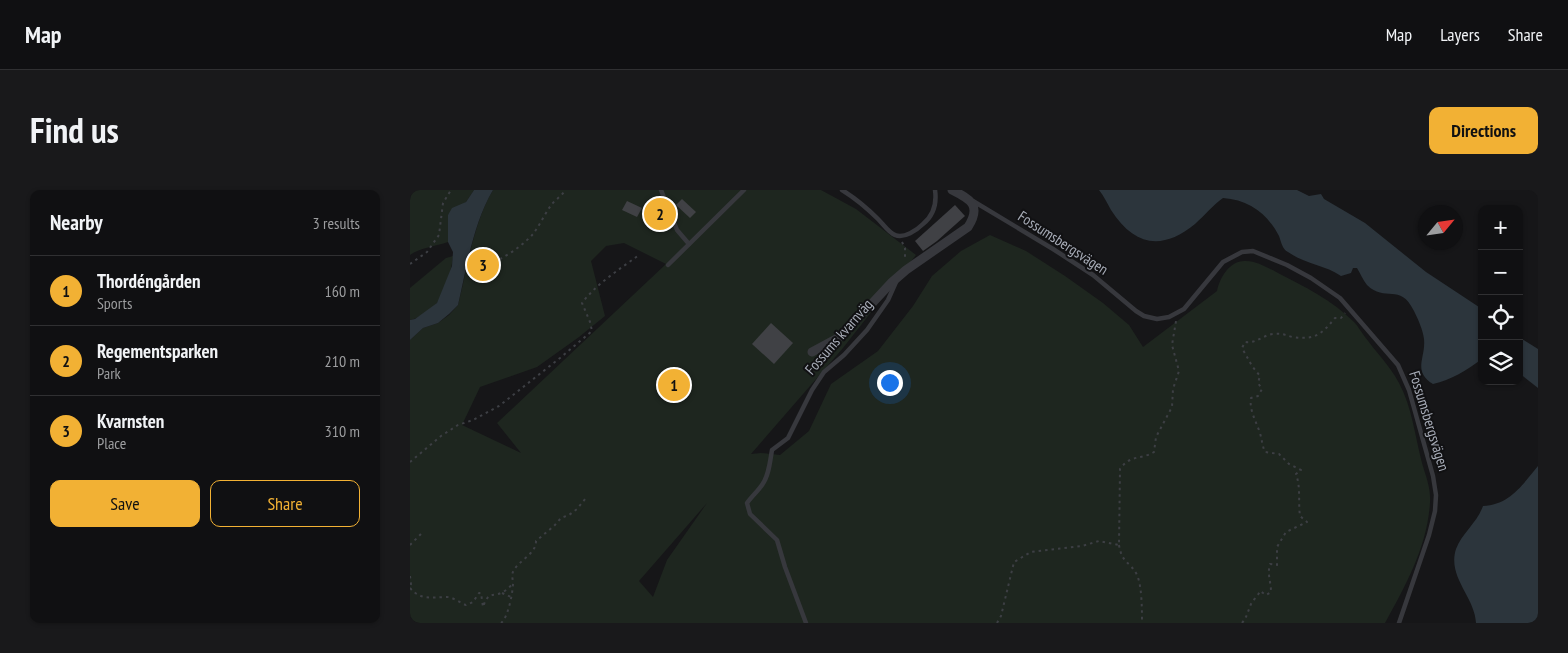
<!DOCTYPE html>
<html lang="en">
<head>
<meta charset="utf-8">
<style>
  :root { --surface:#101012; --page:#19191b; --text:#f1f3f6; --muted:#9c9d9f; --line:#303032; --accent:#f2b134 }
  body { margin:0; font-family:"PT Sans Narrow",sans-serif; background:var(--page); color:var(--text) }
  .controls { position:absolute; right:15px; top:15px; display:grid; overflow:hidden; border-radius:10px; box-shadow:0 1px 4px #0004 }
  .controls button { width:45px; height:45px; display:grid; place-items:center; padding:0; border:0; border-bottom:1px solid var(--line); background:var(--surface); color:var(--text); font:25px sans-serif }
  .compass { position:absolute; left:1008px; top:15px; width:45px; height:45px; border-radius:50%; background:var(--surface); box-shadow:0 1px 4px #0004; rotate:61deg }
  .you { position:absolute; left:479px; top:192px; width:18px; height:18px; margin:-12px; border:4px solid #fff; border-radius:50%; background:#1a73e8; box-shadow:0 0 0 8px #1a73e833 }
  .badge { display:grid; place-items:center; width:32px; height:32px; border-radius:50%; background:var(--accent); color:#111; font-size:16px; font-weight:700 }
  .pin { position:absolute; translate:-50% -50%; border:2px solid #fff; box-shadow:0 1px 5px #0006 }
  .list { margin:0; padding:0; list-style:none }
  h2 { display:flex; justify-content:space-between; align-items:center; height:65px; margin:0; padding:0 20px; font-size:21px }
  h2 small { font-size:16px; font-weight:400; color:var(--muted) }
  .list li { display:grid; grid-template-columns:32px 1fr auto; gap:15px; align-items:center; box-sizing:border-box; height:70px; padding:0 20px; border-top:1px solid var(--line) }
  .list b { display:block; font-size:19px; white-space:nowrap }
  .list p { margin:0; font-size:16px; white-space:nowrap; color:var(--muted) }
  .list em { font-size:16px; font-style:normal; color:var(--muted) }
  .actions { display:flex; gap:10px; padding:15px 20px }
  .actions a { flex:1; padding:11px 0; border:1px solid var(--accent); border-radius:10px; text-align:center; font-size:18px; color:var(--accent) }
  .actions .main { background:var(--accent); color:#111 }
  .icon { flex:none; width:28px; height:28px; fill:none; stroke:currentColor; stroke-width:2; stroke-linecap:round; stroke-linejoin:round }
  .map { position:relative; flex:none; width:1128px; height:433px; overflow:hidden; border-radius:10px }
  header { display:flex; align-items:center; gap:30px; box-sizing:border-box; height:70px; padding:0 25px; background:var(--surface); border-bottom:1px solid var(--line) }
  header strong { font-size:24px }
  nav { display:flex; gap:28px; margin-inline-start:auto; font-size:18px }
  .intro { display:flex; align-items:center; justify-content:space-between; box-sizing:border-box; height:120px; padding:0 30px }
  h1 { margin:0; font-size:35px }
  .button { padding:12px 22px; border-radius:10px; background:var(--accent); color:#111; font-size:18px; font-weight:700 }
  main { display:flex; gap:30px; padding:0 30px }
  aside { flex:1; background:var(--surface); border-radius:10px; box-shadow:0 1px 4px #0004 }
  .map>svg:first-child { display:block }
  .green { fill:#1e261f; fill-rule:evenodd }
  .water { fill:#2c353c }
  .building { fill:#404145 }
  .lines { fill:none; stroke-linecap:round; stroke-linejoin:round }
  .path { stroke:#3d3f44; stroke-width:2; stroke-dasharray:2.5 4; stroke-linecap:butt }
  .service { stroke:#37383d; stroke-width:4.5 }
  .minor { stroke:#37383d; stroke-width:9 }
  .labels { text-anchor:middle; stroke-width:4; stroke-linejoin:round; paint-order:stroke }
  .street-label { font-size:15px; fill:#a8adb8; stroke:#111113 }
</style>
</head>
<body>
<header>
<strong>Map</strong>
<nav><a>Map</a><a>Layers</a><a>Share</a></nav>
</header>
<div class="intro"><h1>Find us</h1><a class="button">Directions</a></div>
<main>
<aside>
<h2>Nearby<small>3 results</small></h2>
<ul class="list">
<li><span class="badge">1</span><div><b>Thordéngården</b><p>Sports</p></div><em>160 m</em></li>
<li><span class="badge">2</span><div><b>Regementsparken</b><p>Park</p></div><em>210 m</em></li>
<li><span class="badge">3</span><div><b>Kvarnsten</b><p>Place</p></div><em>310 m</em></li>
</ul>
<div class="actions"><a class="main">Save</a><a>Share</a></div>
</aside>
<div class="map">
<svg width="1128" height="433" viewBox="0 0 1128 433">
  <rect width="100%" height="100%" fill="#161618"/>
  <!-- green -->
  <g class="green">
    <path d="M0,0H64L56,12L38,25V52C26,56 10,58 0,65Z"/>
    <path d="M83,0H411L446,19L506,65L433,158L341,264L351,263L370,265L399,241L421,194L468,161L503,116L522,86L551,61L580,45L616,61L655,86L693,113L719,135L733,157L807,101C810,87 820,70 836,71C847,71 858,78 868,83C895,97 922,110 944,132C948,136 951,142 955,147C966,162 980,176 989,193C1002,217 1005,246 1012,273C1016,287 1021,298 1020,313C1017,357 996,395 975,433H0V150L13,138L28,133L39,125L48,115C58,76 63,34 83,0ZM214,53L256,74L87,233L111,263L52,235L70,197L127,177L169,147L195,126L181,71L196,56ZM297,313L257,370L243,407L229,391Z"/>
    <path d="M43,66C42,79 35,102 27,113C22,119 8,129 0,130V98L36,68Z"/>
  </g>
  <!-- water -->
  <g class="water">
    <path d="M64,0H83C63,34 57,76 48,115L39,124L28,133L13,138L0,150V130L5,129L27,113L42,76L43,62L38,52V25L42,18L56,12Z"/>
    <path d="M689,0H887L899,6L911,4L914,9L955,33L1016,82L1072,119V169C1057,180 1041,190 1023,194C1002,181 1016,168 1014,149C1013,140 1008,129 1004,121C990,92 975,113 957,95C953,90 950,83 947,78H943L941,83L931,86C915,75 895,74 878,62C872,59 871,51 869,46C857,23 839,10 813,8C803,15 795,25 785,34C752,61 724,56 701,20C697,13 694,6 689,0Z"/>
    <path d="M1109,147L1128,159V198L1109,183Z"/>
    <path d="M1128,276V433H1066C1065,407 1037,387 1046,359C1052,343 1067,333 1073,316C1100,315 1113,294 1128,276Z"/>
  </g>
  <!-- building -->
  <g class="building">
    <path d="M272,9L286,22L280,28L266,15Z"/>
    <path d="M217,11L232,18L227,27L212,20Z"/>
    <path d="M545,15L555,26L527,51L513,61L505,51Z"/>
    <path d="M361,133L383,153L364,174L342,154Z"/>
  </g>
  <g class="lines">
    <!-- path -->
    <g class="path">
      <path d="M492,52L495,58V69"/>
      <path d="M0,74L17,62L29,45L33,13L41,0"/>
      <path d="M60,82C82,75 108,61 123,44C130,35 135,23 142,14C146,9 152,6 155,0"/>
      <path d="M0,272L31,246L48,235L63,230L89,216L150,168L182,141L180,132L172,113C186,94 210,79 229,65"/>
      <path d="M0,355L12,343"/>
      <path d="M709,355C712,374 720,371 727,385C732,396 732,420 732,433"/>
      <path d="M0,386L1,394L0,397"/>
      <path d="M0,398C11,411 22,407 37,407C43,407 50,413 56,415L63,412L69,403H71L73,417C79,400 82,408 93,402C97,400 100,396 103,394"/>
      <path d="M92,403L101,407"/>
      <path d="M91,433C98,428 103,402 103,393C103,390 102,387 102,385C105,371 126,366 126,351L144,336L151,328L159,325L167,319L176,308"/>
      <path d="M587,433L591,426L604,372L621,362L672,356L689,351L709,355L710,279C721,264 731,270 744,262L746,247L762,217L763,199L769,181L762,155L766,131"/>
      <path d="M832,433C837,427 838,421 841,414C843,410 848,406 850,401L856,405L861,402C861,391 857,385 860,374L867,375V357L876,342L897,332L890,326C888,312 891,298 886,284L891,280L879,274L869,264L855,262C852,255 852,250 850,243C846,231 839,220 841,208L848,206L852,199L848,193L850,186L842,176L832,158L835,152C846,154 853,145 863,144C871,143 876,145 882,147C905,150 911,145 925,128H931L935,123"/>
    </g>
    <!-- service -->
    <g class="service">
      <path d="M251,0L267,40L279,54"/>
      <path d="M432,0C445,8 457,18 468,29C473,34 479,43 485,45C494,49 507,40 513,34C524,25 527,14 525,0"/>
      <path d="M563,11L643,59L683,85L726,121L734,126L747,129L759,127L774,119L813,72L832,62L843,61L877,75L901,88L930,108L988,175L999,200L1023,286L1026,305L1025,321L1019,345L989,433"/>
      <path d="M258,75L334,0"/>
      <path d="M396,433L375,377L367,350L340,324L337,313C342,306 348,301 352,295C359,286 360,271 362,260L378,248L402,200L414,182L434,165L457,140L478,110L486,92"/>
    </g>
    <!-- minor -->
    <path class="minor" d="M402,162L428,148L441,136L481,93L496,80L558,37C572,15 560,9 542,0"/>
  </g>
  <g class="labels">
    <!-- street labels -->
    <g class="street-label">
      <text transform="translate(653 53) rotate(33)" y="5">Fossumsbergsvägen</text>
      <text transform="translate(429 147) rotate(-49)" y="5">Fossums kvarnväg</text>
      <text transform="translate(1019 231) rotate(73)" y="5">Fossumsbergsvägen</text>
    </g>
  </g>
</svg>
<div class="controls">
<button>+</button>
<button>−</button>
<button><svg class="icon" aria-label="locate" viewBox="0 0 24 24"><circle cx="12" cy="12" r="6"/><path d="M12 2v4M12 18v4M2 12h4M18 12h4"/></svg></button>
<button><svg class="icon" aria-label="layers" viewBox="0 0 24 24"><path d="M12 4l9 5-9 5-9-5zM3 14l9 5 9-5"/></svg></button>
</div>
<svg class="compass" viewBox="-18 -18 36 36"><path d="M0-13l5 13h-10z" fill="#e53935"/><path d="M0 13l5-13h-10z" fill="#9c9d9f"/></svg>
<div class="you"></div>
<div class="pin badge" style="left:264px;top:195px">1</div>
<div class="pin badge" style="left:250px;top:24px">2</div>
<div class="pin badge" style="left:73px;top:75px">3</div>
</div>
</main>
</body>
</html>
